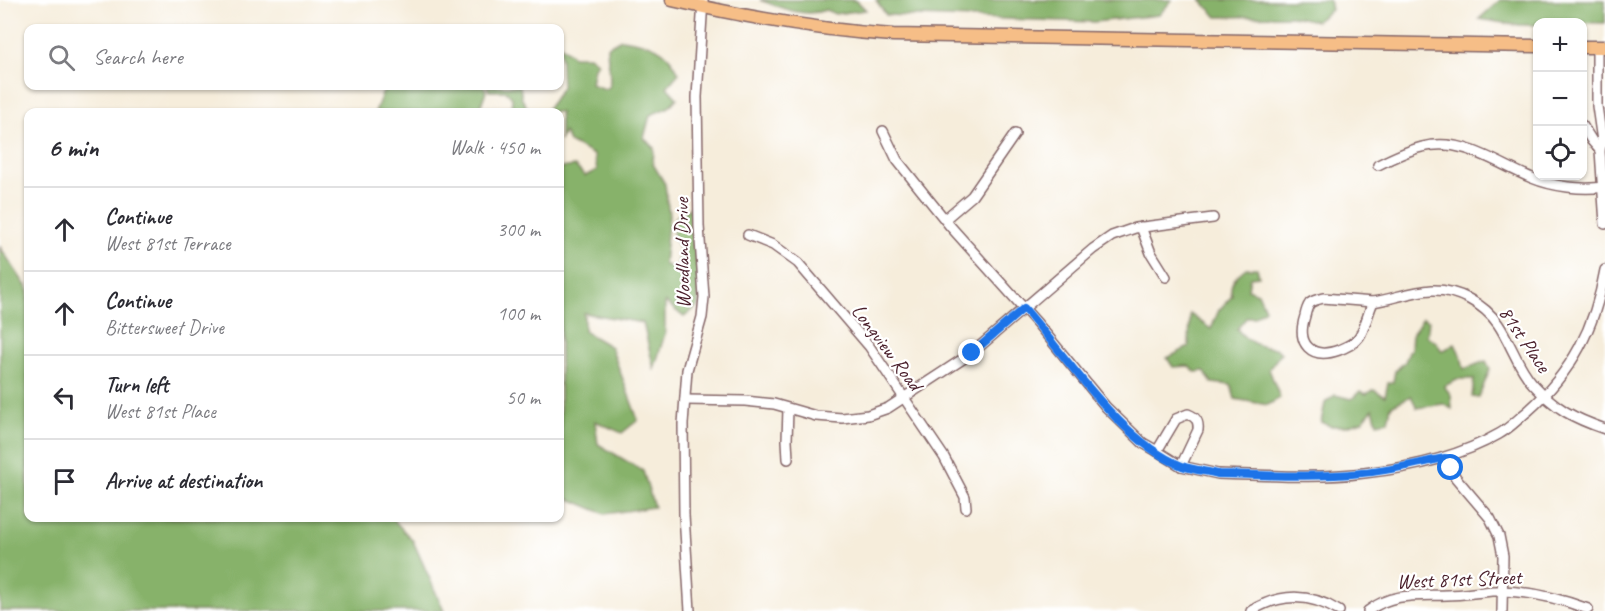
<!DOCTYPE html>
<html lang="en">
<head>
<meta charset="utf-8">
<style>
  :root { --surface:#fff; --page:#f2f2f3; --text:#2b2b33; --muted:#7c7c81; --line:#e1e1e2 }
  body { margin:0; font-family:Caveat,sans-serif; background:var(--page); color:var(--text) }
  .controls { position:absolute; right:18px; top:18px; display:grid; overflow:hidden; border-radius:12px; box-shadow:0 2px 4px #0004 }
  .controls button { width:54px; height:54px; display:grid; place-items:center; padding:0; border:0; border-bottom:2px solid var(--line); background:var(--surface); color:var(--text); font:30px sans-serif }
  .stop { position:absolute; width:18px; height:18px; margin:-14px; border:4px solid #1a73e8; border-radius:50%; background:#fff }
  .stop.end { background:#1a73e8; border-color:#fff; box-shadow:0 2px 6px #0008 }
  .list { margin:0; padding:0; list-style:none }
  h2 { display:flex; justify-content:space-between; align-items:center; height:78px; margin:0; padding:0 24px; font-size:26px }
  h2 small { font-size:20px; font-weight:400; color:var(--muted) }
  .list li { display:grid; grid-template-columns:39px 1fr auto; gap:18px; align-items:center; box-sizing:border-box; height:84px; padding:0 24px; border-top:2px solid var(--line) }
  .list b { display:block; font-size:22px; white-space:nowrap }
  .list p { margin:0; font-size:20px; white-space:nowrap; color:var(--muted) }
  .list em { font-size:20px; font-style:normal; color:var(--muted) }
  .icon { flex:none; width:33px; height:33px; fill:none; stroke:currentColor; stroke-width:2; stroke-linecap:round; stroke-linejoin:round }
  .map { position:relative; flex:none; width:1605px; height:611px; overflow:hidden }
  .search { position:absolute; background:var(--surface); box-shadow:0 2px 4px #0004; left:24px; top:24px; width:540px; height:66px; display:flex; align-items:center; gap:15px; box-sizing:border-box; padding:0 21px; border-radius:12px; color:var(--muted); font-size:22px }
  .panel { position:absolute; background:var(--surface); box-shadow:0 2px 4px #0004; left:24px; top:108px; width:540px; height:414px; border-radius:12px }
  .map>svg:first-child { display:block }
  .forest { fill:#87b26a; stroke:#68684a; stroke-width:1.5 }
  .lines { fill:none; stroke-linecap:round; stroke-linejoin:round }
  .minor-casing { stroke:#866769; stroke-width:12 }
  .major-casing { stroke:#866769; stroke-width:15 }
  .minor { stroke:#fff; stroke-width:9 }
  .major { stroke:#f6be87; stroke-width:12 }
  .route { stroke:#1a73e8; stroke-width:8 }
  .labels { text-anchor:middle; stroke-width:4.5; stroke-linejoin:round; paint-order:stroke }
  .street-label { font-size:21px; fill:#4a1f2b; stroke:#fff }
</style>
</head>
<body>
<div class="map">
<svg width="1605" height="611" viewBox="0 0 1605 611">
  <rect width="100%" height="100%" fill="#fff"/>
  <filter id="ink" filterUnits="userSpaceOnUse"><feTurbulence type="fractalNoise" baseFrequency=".0167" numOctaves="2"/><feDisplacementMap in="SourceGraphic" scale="12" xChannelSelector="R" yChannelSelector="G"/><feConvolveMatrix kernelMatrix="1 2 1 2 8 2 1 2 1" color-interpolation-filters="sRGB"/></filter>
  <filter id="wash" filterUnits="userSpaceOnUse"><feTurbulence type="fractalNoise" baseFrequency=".008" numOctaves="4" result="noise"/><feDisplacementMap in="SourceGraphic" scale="24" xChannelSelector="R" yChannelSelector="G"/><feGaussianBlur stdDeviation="1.35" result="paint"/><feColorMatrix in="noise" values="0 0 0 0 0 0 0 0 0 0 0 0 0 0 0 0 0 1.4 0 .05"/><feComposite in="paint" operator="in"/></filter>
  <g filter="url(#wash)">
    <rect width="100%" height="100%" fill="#f6eddb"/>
    <!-- forest -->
    <g class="forest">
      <path d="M760,0H850L857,1L866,10L835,14L826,10C804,18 781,8 760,0Z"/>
      <path d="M876,0H1172L1159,15L1094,22L886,15Z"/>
      <path d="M1201,0H1329L1331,10L1316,21L1292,16L1217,17Z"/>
      <path d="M1500,0H1605V23L1538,22L1537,25H1516L1479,19Z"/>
      <path d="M621,39C648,43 666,45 679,73L667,87L677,98L669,107L650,115L644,138L654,148L653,164L665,184L669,215L664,264L677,271L680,250L673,236L675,218L693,206L700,266L698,306L684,317L665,302V334L654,369L643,323L584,313V331L611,347L638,420L622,433L595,421L598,444L643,471L654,507L605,514L560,495V168L575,166L585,176L597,170L594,155L569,142L564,132L560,141V112H545L562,87L560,45L573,56H589L598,63L594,67L591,84L605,89L609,87C612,74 607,61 607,47Z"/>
      <path d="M389,86H484L486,91L480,108L482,112H375L382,94Z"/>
      <path d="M487,86H520L522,99L530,112H511L512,98L506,91H489Z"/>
      <path d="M0,247L28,289V518H392L413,541L444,611H0Z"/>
      <path d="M1246,268H1257L1259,276L1250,277L1248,289L1258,293L1265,309L1254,317H1247L1237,329C1247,342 1260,348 1276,348L1281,353L1269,369L1280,398L1268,405L1235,399L1231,385L1212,383L1204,371L1196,372L1189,366L1173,367L1167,358L1189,347L1190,314L1211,329L1219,310L1232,296C1228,283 1236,276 1246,268Z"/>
      <path d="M1423,318L1429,321L1427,336L1436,342L1442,351L1455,344L1461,356L1464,369L1486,361L1490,369L1479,397H1472L1474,379H1459L1444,386L1451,395L1452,409L1443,404L1417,408L1411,396L1391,406L1388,421L1377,423L1373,409L1362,421L1346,426H1330L1321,422L1325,403L1335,395L1352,399L1360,391L1366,394L1374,390L1385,396L1388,383L1393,382L1395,371L1405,362L1409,351L1411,350L1412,334Z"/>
    </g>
  </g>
  <g filter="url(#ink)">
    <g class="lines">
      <!-- minor casing -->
      <g class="minor-casing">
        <g id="minor">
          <path d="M1597,47V106L1602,141L1600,150L1605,224"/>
          <path d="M1582,125L1592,141L1600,150"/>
          <path d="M883,131L897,160L917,185L950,226L1037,323L1106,407L1143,443L1157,451L1181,466L1218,474C1266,475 1316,479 1364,473C1410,468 1459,457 1499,434C1510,428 1519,418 1528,411C1572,372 1595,328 1605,270"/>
          <path d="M1378,165C1392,158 1406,151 1422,147C1464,137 1495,163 1532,178C1554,187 1581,190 1605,187"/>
          <path d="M945,219L972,196L1015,134"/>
          <path d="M1141,227L1151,253L1166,277"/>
          <path d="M748,235L773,245L798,263L869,346L944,457L965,497L966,508"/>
          <path d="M1323,298L1373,302C1368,313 1365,328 1359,337C1354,344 1346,347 1339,350C1311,360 1296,344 1305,316C1306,311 1307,307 1310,303C1314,300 1319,299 1323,298Z"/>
          <path d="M1373,302C1393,299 1412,291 1432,290C1457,289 1484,304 1498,324C1511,343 1517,366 1533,384C1556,409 1573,418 1605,429"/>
          <path d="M685,400L745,401L774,404L816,416L842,418L868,415L888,408L972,353L1093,249L1112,236L1135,228L1213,218"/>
          <path d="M1157,451L1176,419L1188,414C1196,417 1199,421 1198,430L1181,466"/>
          <path d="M1445,458L1456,478L1490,518L1499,536L1503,556L1502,611"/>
          <path d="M788,459L787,440L788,409"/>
          <path d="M690,611L684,515L683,424L687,370L702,317L704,297L699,226L697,97L703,0"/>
          <path d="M1251,611C1280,593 1310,593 1339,611"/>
          <path d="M1368,611C1392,592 1419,596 1447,595C1463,595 1478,592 1493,591C1526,590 1558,598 1588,609"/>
        </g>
      </g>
      <!-- major casing -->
      <g class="major-casing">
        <g id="major">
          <path d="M672,0C745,17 817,30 893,35L1538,46"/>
          <path d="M1582,47H1605"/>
        </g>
      </g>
      <!-- minor -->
      <use href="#minor" class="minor"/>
      <!-- major -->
      <use href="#major" class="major"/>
    </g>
  </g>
  <g class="lines" filter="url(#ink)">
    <!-- route -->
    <path class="route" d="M972,353L1024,308C1066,356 1122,443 1182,466C1193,470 1206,471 1218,474C1266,475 1314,478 1362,473C1390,471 1417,463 1445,458L1451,468"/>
  </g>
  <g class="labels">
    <!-- street labels -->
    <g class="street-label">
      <text transform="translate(682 253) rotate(-91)" y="7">Woodland Drive</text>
      <text transform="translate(1525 339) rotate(56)" y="7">81st Place</text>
      <text transform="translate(887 347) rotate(53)" y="7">Longview Road</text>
      <text transform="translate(1459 579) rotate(-2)" y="7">West 81st Street</text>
    </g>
  </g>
</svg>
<div class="controls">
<button>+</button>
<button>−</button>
<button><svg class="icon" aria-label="locate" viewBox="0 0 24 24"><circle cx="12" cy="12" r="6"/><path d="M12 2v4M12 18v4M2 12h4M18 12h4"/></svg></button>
</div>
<div class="stop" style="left:1451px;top:468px"></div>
<div class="stop end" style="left:972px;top:353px"></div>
<div class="search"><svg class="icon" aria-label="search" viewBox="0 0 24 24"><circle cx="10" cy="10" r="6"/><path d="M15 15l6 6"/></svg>Search here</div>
<section class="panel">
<h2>6 min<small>Walk · 450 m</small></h2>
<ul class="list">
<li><svg class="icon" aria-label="ahead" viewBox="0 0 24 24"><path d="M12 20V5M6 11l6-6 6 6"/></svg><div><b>Continue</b><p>West 81st Terrace</p></div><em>300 m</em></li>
<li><svg class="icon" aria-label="ahead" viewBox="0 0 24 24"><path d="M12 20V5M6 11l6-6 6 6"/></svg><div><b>Continue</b><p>Bittersweet Drive</p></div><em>100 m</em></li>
<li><svg class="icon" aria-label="left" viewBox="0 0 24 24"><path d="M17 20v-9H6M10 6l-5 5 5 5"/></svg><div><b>Turn left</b><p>West 81st Place</p></div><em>50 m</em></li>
<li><svg class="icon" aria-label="arrive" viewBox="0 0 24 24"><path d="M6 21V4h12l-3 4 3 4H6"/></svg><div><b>Arrive at destination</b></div></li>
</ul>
</section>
</div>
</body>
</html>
